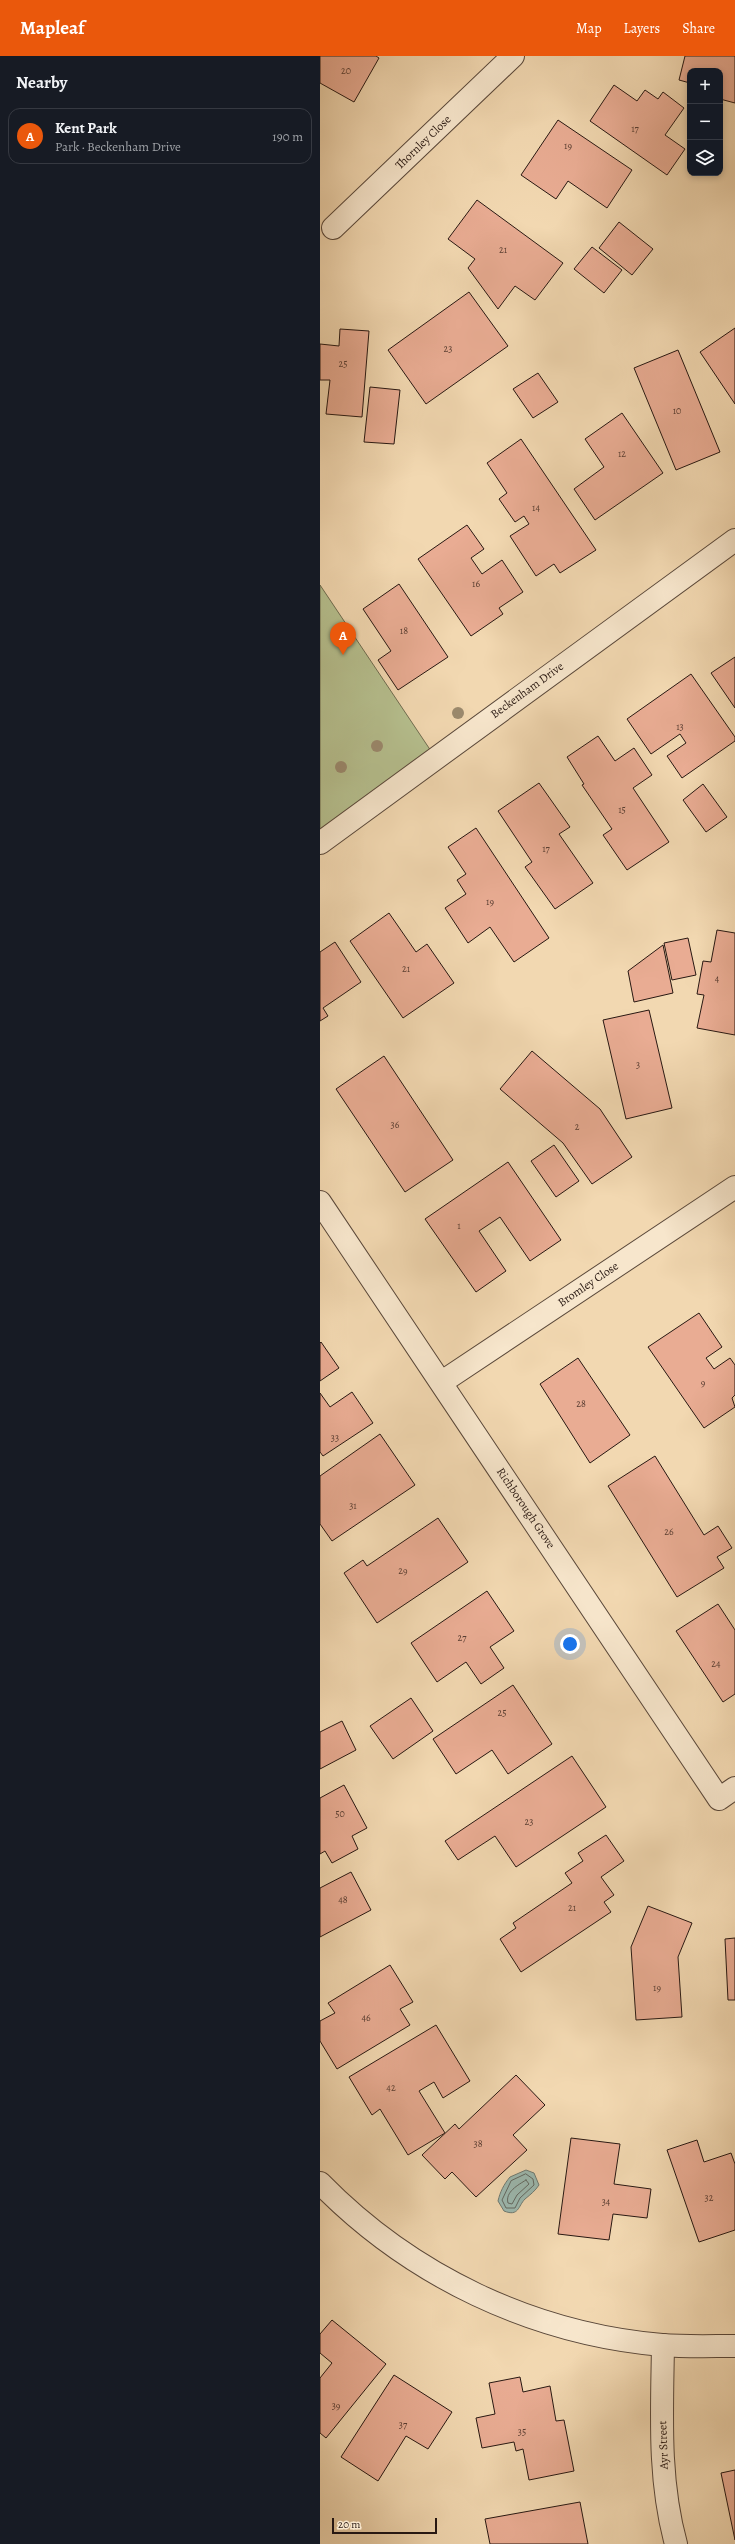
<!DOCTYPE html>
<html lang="en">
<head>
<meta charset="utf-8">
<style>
  :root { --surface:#171b24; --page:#242831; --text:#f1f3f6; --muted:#9ea1a6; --line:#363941; --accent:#ea580c }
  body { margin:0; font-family:Alegreya,serif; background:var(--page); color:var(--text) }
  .controls { position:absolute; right:12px; top:12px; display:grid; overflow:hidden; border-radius:8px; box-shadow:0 2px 6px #0003 }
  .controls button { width:36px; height:36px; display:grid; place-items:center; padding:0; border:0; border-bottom:1px solid var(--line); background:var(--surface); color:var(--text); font:20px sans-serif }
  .scale { position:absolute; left:12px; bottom:10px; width:105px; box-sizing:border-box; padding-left:4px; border:2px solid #281812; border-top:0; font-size:11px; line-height:14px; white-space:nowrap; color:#281812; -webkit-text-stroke:3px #f7e6cc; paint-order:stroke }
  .you { position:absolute; left:250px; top:1588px; width:14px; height:14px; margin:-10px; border:3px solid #fff; border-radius:50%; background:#1a73e8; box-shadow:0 0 0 6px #1a73e833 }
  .badge { display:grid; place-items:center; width:26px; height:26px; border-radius:50%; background:var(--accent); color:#fff; font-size:13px; font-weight:700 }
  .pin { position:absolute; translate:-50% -33px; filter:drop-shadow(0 1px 2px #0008) }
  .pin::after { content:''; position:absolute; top:21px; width:14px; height:12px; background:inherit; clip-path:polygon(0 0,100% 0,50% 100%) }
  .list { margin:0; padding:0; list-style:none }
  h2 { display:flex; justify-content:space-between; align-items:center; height:52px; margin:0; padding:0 16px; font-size:17px }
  h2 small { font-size:13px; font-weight:400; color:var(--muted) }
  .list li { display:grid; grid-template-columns:26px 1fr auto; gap:12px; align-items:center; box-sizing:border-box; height:56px; margin:0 8px 8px; padding:0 8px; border:1px solid var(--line); border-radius:12px }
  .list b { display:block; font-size:15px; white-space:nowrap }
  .list p { margin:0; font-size:13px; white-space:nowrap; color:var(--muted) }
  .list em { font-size:13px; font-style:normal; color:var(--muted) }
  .icon { flex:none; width:22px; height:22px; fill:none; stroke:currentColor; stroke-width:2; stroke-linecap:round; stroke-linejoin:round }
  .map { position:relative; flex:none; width:415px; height:2488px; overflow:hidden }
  header { display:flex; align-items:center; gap:24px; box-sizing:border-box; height:56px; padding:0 20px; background:var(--accent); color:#fff }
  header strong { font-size:19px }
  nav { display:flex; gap:22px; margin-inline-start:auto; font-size:14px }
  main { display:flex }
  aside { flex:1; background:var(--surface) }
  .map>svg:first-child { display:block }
  .green { fill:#b6c08f; stroke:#6f6c50 }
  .water { fill:#9cb9b0; stroke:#6e7971 }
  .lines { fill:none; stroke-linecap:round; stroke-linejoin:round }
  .shore { stroke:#626861; stroke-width:1 }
  .building { fill:#e9ac93; stroke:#281812 }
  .minor-casing { stroke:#5a483a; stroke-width:24 }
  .minor { stroke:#f7e6cc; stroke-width:22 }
  .tree { fill:#9b8a6e }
  .labels { text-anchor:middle; stroke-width:4; stroke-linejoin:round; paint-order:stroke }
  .number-label { font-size:10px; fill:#583d32 }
  .street-label { font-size:12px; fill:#281812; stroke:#f7e6cc }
</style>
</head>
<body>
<header>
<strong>Mapleaf</strong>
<nav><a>Map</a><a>Layers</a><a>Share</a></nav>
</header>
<main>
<aside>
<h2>Nearby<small></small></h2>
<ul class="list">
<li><span class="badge">A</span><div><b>Kent Park</b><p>Park · Beckenham Drive</p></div><em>190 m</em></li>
</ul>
</aside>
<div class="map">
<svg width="415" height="2488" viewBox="0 0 415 2488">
  <rect width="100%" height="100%" fill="#f2d8b1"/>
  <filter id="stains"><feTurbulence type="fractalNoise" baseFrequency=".005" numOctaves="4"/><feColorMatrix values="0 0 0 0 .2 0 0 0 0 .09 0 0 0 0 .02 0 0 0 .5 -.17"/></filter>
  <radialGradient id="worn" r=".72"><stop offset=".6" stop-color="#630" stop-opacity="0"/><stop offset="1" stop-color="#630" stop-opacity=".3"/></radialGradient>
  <!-- green -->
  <path class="green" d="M0,529L115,701L0,787Z"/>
  <!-- water -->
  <path class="water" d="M206,2114L214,2117L219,2129C215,2135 211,2138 205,2143C198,2150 199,2161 184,2155L178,2145C180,2136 184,2128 190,2121Z"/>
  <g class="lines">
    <!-- shore -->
    <g class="shore">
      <path d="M206,2118L213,2123L214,2129L200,2142L195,2152H186L182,2144L191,2125Z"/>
      <path d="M206,2124L209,2128L197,2139L192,2148L188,2147C185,2136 198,2129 206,2124Z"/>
    </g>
  </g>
  <!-- building -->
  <g class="building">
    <path d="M0,0H56L59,2L34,46L0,27Z"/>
    <path d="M365,0H415V47L400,43V15H370V27L359,24Z"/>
    <path d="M294,29L317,45L325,34L338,43L343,36L364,52L345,79L365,93L347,119L270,65Z"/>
    <path d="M238,64L312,114L287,152L248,125L236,143L201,119Z"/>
    <path d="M157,144L243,207L215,244L195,230L178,253L148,212L155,203L128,183Z"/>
    <path d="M299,166L333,193L312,219L279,192Z"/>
    <path d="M272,191L302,214L284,237L254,213Z"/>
    <path d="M149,236L188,290L106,348L68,294Z"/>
    <path d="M415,272V348L380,296Z"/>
    <path d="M20,273L49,275L42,361L6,358L10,324H0V288L19,290Z"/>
    <path d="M358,294L400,396L356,414L314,312Z"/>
    <path d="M218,317L238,346L213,362L193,333Z"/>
    <path d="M50,331L80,334L74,388L44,386Z"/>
    <path d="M302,357L343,417L275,464L254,433L284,411L265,383Z"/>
    <path d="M201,383L276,494L240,517L234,508L216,520L190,480L209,468L204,460L195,466L179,443L187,437L167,407Z"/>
    <path d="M147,469L164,493L151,502L162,518L182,504L203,536L179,552L183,558L151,580L98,503Z"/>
    <path d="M79,528L128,601L78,634L58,604L71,595L43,553Z"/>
    <path d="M415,601V652L391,617Z"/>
    <path d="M371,618L415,681V685L362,722L347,700L366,687L360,678L331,698L307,663Z"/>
    <path d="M278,680L295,705L314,692L332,719L313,732L349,786L307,814L283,779L292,773L262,729L264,728L247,701Z"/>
    <path d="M219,727L250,771L239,778L273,827L235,853L205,811L212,806L178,755Z"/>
    <path d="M383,728L407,761L386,776L363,744Z"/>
    <path d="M156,772L229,882L194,906L170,871L148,887L125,852L146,838L137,824L146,818L128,791Z"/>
    <path d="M69,857L96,896L107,888L134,927L83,962L30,885Z"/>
    <path d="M397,874L415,877V979L377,972L384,939L377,938L383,905L391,906Z"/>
    <path d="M368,882L376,919L352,924L344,887Z"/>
    <path d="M15,886L41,926L3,952L8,960L0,965V896Z"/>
    <path d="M343,889L353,937L314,946L308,915Z"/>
    <path d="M329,954L352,1052L306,1063L283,964Z"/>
    <path d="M212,995L280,1053L312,1101L272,1128L243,1087L180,1033Z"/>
    <path d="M64,1000L133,1104L85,1136L16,1033Z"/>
    <path d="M234,1089L259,1125L236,1141L211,1105Z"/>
    <path d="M188,1106L241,1184L210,1205L180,1161L159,1175L186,1215L156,1236L105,1163Z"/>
    <path d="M379,1257L402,1291L386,1302L394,1313L410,1302L415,1309V1339L412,1342L415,1351L384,1372L328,1291Z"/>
    <path d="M1,1286L19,1312L0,1325V1287Z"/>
    <path d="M258,1302L310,1379L270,1407L220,1328Z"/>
    <path d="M32,1336L53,1367L3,1400L0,1396V1337L10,1351Z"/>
    <path d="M60,1378L95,1429L12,1485L0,1468V1420Z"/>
    <path d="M335,1400L384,1479L398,1470L412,1492L397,1501L404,1512L357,1541L288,1430Z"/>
    <path d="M118,1462L148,1506L57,1567L24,1517L43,1504L47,1510Z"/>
    <path d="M167,1535L194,1575L170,1591L184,1612L161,1628L146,1606L117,1626L91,1587Z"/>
    <path d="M398,1548L415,1574V1638L403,1646L356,1575Z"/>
    <path d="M193,1629L232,1688L188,1718L172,1694L136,1718L113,1683Z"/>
    <path d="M91,1642L113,1675L73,1703L50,1670Z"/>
    <path d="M22,1665L36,1694L0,1713V1676Z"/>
    <path d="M252,1700L286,1751L196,1811L175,1780L138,1804L125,1785Z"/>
    <path d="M24,1729L47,1772L32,1780L38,1793L12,1807L5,1795L0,1798V1742Z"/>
    <path d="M286,1779L304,1805L281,1821L294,1839L284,1846L291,1856L201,1916L180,1883L196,1872L193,1867L252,1827L245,1817L263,1805L258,1797Z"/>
    <path d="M31,1816L51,1854L0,1881V1832Z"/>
    <path d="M328,1850L372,1867L358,1901L362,1961L316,1964L311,1891Z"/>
    <path d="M415,1882V1944H408L405,1883Z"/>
    <path d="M70,1909L93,1946L80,1953L90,1969L17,2013L0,1985V1965L15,1957L8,1947Z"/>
    <path d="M116,1969L150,2025L123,2042L114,2026L99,2035L125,2077L88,2099L60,2053L52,2059L29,2021Z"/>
    <path d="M196,2019L225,2049L193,2079L207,2094L156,2141L132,2116L125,2123L102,2099L135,2068L139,2073Z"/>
    <path d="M251,2082L300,2088L294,2128L331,2133L327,2162L293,2158L289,2184L238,2178Z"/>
    <path d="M377,2084L384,2106L411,2097L415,2108V2174L379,2186L347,2094Z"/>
    <path d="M12,2264L66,2308L6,2382L0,2377V2322L12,2307L0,2297V2278Z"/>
    <path d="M74,2319L132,2356L108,2393L86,2380L58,2425L21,2401Z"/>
    <path d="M200,2321L203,2336L230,2330L236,2365L244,2364L254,2415L209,2424L203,2393L196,2395L194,2386L162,2392L156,2362L175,2358L169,2327Z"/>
    <path d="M415,2414V2484L401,2417Z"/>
    <path d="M260,2446L268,2488H170L165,2463Z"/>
  </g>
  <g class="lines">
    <!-- minor casing -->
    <g class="minor-casing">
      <g id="minor">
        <path d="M13,172L193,0"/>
        <path d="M0,787L415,484"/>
        <path d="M0,1146L399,1743L415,1732"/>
        <path d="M122,1326L415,1131"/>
        <path d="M0,2127C91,2220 213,2278 342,2289C366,2291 391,2290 415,2290"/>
        <path d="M343,2289C342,2356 338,2423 356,2488"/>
      </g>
    </g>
    <!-- minor -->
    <use href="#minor" class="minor"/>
  </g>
  <!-- trees -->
  <g class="tree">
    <circle cx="138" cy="657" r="6"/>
    <circle cx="57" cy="690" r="6"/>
    <circle cx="21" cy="711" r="6"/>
  </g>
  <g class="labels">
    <!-- number labels -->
    <g class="number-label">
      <text x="26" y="18">20</text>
      <text x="315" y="76">17</text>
      <text x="248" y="93">19</text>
      <text x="183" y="197">21</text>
      <text x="128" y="296">23</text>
      <text x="23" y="311">25</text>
      <text x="357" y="358">10</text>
      <text x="302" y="401">12</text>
      <text x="216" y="455">14</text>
      <text x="156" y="531">16</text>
      <text x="84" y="578">18</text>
      <text x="360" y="674">13</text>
      <text x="302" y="757">15</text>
      <text x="226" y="796">17</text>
      <text x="170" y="849">19</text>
      <text x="86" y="916">21</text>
      <text x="397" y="926">4</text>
      <text x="318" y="1012">3</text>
      <text x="75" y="1072">36</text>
      <text x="257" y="1074">2</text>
      <text x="139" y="1173">1</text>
      <text x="383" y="1330">9</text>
      <text x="261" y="1351">28</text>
      <text x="15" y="1385">33</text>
      <text x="33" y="1453">31</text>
      <text x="349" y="1479">26</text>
      <text x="83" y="1518">29</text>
      <text x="142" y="1585">27</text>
      <text x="396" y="1611">24</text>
      <text x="182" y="1660">25</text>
      <text x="20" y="1761">50</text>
      <text x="209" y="1769">23</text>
      <text x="23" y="1847">48</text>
      <text x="252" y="1855">21</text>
      <text x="337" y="1935">19</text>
      <text x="46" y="1965">46</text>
      <text x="71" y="2035">42</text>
      <text x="158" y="2091">38</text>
      <text x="389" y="2145">32</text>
      <text x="286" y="2149">34</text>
      <text x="16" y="2353">39</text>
      <text x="83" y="2372">37</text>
      <text x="202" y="2379">35</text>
    </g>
    <!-- street labels -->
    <g class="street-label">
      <text transform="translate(103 86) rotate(-44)" y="4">Thornley Close</text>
      <text transform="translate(207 634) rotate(-36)" y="4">Beckenham Drive</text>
      <text transform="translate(268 1228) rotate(-34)" y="4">Bromley Close</text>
      <text transform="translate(206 1452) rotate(56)" y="4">Richborough Grove</text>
      <text transform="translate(343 2389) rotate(-92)" y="4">Ayr Street</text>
    </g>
  </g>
  <rect width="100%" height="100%" filter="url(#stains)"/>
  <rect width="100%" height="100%" fill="url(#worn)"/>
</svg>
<div class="controls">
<button>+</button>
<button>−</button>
<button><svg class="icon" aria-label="layers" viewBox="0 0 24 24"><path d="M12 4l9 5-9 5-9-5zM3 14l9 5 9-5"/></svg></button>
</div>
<div class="scale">20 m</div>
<div class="you"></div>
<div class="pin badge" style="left:23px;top:599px">A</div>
</div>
</main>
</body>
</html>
